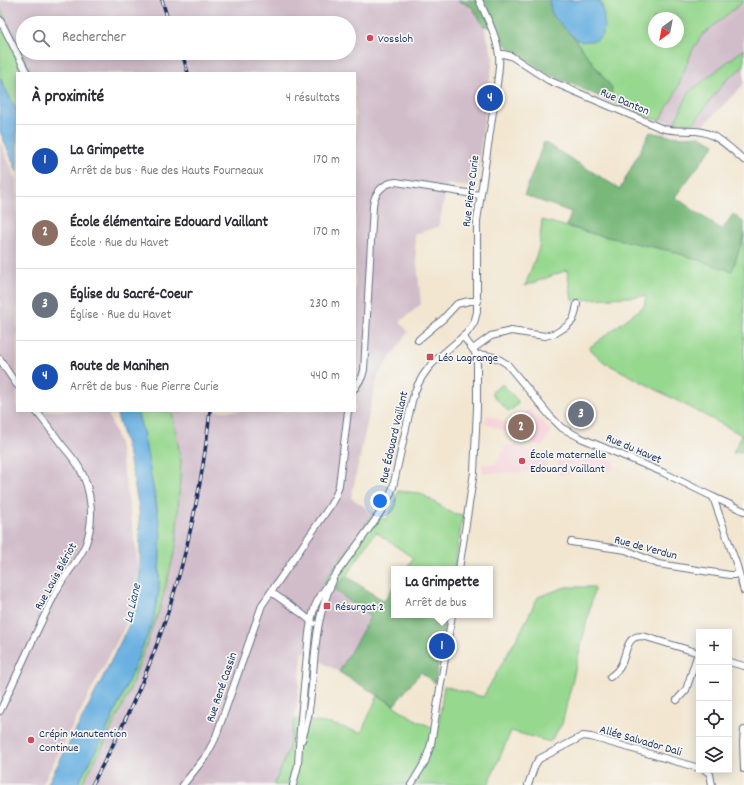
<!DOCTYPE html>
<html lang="fr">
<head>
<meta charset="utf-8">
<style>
  :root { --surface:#fff; --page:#f2f2f3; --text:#2b2b33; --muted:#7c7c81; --line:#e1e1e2; --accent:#d1495b }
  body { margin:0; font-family:Dekko,sans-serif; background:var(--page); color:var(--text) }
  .controls { position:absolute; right:12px; bottom:12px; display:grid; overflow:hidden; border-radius:0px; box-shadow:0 2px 10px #0003 }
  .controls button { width:36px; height:36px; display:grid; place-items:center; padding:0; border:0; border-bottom:1px solid var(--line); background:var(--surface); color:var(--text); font:20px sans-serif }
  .compass { position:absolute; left:648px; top:12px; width:36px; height:36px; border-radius:50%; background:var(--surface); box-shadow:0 2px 10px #0003; rotate:212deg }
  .you { position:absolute; left:380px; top:501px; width:14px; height:14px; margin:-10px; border:3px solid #fff; border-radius:50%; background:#1a73e8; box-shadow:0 0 0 6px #1a73e833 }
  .badge { display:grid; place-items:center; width:26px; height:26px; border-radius:50%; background:var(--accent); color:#fff; font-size:13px; font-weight:700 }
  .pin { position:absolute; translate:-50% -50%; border:2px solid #fff; box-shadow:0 1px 4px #0006 }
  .popup { position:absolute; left:391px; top:566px; width:102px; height:52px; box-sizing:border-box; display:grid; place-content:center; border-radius:0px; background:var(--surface); filter:drop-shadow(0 1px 3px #0005); font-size:13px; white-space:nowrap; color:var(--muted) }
  .popup b { font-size:15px; color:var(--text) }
  .popup::after { content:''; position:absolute; left:50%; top:100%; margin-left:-8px; border:8px solid transparent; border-top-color:var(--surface) }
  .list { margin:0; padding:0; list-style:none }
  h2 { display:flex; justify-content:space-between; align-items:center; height:52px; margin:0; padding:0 16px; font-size:17px }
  h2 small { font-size:13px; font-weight:400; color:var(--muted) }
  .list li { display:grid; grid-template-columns:26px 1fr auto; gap:12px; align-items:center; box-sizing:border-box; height:72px; padding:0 16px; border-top:1px solid var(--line) }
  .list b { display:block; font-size:15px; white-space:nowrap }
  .list p { margin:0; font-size:13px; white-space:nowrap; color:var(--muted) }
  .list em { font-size:13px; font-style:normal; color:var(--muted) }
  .icon { flex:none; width:22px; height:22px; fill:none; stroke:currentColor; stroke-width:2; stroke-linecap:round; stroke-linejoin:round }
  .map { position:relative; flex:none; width:744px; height:785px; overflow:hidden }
  .search { position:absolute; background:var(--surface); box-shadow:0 2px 10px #0003; left:16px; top:16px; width:340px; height:44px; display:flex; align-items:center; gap:10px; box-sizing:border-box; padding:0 14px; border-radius:22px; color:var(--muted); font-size:15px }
  .panel { position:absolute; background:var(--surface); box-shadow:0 2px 10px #0003; left:16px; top:72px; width:340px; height:340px; border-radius:0px }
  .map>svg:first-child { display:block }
  .built { fill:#f6cfd8 }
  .industrial { fill:#d1bdca; fill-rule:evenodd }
  .green { fill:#96d88e; stroke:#588476; fill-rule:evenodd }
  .forest { fill:#78b879; stroke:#4a746c }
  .water { fill:#6ab1e1; stroke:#4270a0 }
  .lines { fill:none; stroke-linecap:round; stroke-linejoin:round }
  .minor-casing { stroke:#666f86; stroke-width:8 }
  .minor { stroke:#fff; stroke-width:6 }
  .rail-casing { stroke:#1b2f5e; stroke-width:3.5 }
  .rail { stroke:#f6f6f2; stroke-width:2; stroke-dasharray:6; stroke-linecap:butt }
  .poi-dot { fill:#d1495b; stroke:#f6f6f2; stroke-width:1.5 }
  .labels { text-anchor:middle; stroke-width:3.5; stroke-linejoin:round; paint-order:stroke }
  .poi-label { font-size:12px; fill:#1b2f5e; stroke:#f6f6f2; text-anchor:start }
  .street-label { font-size:12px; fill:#1b2f5e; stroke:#f6f6f2 }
  .water-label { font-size:13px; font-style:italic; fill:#335685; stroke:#f6f6f2 }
</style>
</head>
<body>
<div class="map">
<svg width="744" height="785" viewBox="0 0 744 785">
  <rect width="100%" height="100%" fill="#f6f6f2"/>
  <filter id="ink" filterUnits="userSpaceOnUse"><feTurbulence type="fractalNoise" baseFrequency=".025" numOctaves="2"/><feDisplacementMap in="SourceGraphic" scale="8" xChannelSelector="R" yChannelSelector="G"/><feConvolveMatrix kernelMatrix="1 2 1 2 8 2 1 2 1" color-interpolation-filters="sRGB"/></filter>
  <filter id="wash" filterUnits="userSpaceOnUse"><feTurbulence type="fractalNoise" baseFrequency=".012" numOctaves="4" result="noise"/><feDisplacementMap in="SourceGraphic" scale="16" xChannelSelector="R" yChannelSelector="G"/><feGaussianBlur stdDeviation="0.9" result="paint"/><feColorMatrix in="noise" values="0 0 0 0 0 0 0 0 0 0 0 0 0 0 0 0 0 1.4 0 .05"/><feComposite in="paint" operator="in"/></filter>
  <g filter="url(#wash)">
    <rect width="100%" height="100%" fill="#f2e6d0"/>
    <!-- built -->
    <g class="built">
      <path d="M529,409L551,431L543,447L484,423L488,415L509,424Z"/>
      <path d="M510,444L514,445L546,458V472L483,473L482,464H496L505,447Z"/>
      <path d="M562,454L588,456L597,454L615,461L614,470L558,475L557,459L559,455Z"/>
    </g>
    <!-- industrial -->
    <g class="industrial">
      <path d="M0,0H457L472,7L484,26L493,58L475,188L448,184L438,227L414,234L421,304L400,322L408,332L379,374L375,386L351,498L374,513L324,582L370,617L339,672L303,651L295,719L288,751L274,785H81L102,748L128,694L160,608L181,461L172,411H355V73H31L0,8ZM23,23H349V53H23Z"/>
      <path d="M744,1V49L689,92L675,122L660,120L675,94L692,51L702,35Z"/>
      <path d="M744,66V84L704,125L693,124L724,82Z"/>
      <path d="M0,141L17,182V411H107L119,443L126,485L139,569L126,624L42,785H0Z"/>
    </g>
    <!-- green -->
    <g class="green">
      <path d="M599,0H744V1L702,35L692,51L675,94L660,120L653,119L610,101L612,88L571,35L581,41L603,7ZM654,18H678V42H654Z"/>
      <path d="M0,8L31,73H17V112L0,78Z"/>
      <path d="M744,49V66L724,82L693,124L675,122L689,92Z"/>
      <path d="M542,220L594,234L671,251L732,271L744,235V451L733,453L742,435L604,362L589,348L644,306L646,296L572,300L567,270L525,286L539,248Z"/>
      <path d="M501,385H503L518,401V404L510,411H508L492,394V392Z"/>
      <path d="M137,411H172L181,461L176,547L160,608L128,694L102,748L81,785H77L104,736L120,701L152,624L159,592L160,553L157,506L148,464L144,436Z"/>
      <path d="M398,491L420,493L452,513L463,515L454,569H406L413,558L376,532L346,576L335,590L324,582L374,513L386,520L394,505Z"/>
      <path d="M566,587H595L562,724L550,742L511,731L488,785H274L288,751L295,719L332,724L361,733L378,695C397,707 416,723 438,729L444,686L483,697L523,627L538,597Z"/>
    </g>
    <!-- forest -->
    <g class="forest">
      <path d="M457,0H549L552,15L570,33L612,88L610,101L546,73L503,43L499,29L484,26L472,7Z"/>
      <path d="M650,132L669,136L685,137L700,136L715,144L675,197L722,230L733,214L744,223V235L732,271L671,251L594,234L567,226L571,212L524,195L544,142L620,189Z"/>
      <path d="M346,576L384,601L394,586V615H446L435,683L421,672L394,705L339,672L370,617L335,590Z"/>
    </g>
    <!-- water -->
    <g class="water">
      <path d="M549,0H599C605,12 610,41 590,41C587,41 583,42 580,41C575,39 556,20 553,15C550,11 550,4 549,0Z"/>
      <path d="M0,78L17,112V172L0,131Z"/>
      <path d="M116,411H137L144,436L160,527L161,538L159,566V592L152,624L120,701L104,736L77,785H47L84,715L130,623L140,573V543L139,509L129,456Z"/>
    </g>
  </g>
  <g filter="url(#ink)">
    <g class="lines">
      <!-- minor casing -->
      <g class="minor-casing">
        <g id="minor">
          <path d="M0,20L27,73"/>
          <path d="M499,55L503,54L511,56L548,80L661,128C673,132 684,130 696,131C715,132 730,148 744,160"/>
          <path d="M418,340L443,319L457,304L469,301H478"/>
          <path d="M473,349L491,336L511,331L545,336L556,333L567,326L573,320L575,314L577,304"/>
          <path d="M476,355C487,354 498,358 507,364L550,416L562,428L581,438L662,472L713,497L737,566L744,591"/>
          <path d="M0,359L8,372L17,385"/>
          <path d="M355,388L362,377L364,370L373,206C374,193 383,183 396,182L480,195"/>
          <path d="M713,497L744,511"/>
          <path d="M571,542L626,550L658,564L730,575H734L739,573"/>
          <path d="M459,569L474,472L477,408V357L474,351L463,336"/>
          <path d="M271,592L301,613L313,623"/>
          <path d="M729,662L744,666"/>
          <path d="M610,677C614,674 619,670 621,665C627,653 626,632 646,637L699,653"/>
          <path d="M677,700L686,690L698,653"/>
          <path d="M0,711C19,671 37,629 57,590C65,574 78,562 85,546C95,521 92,490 79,467C74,459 68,452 62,445C54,434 45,422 36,411"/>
          <path d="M744,730L743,742L744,769"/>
          <path d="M302,740C305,730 308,720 309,710C316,665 312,623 333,581"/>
          <path d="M705,770L710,774L712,785"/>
          <path d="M183,785L206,756L215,739L262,605L330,506L336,495L339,485L348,411"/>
          <path d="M293,785L298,765L300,729L309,633C310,624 312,615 315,606C321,592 330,582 339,570C347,559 355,548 363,537C374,521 387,506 393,487L412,401C420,368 442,355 466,334L474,323L477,312V221L497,84C498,75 500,65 499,56C497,36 487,18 479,0"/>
          <path d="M411,785L425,762L431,744L452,615"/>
          <path d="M528,785L535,765L539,759L583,736L591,737L699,768"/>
        </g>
      </g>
      <!-- minor -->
      <use href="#minor" class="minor"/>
      <!-- rail casing -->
      <g class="rail-casing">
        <g id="rail">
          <path d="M162,0L169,23"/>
          <path d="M182,53L188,73"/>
          <path d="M92,785C113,746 133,706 149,665C181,584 201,497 210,411"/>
        </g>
      </g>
      <!-- rail -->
      <use href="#rail" class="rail"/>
    </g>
  </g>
  <!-- markers -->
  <g class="poi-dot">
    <circle cx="370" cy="38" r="4"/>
    <rect x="426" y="353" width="8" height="8" rx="2"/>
    <circle cx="522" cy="461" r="4"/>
    <rect x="323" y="602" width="8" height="8" rx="2"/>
    <circle cx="31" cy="740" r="4"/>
  </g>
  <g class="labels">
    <!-- poi labels -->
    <g class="poi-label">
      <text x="378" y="42">Vossloh</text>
      <text x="438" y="361">Léo Lagrange</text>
      <text x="530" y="458">École maternelle<tspan x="530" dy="14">Edouard Vaillant</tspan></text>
      <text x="335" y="610">Résurgat 2</text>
      <text x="39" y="737">Crépin Manutention<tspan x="39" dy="14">Continue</tspan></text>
    </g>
    <!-- street labels -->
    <g class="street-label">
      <text transform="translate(625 101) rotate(23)" y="4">Rue Danton</text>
      <text transform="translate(470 191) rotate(-83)" y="4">Rue Pierre Curie</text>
      <text transform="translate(393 437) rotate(-77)" y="4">Rue Édouard Vaillant</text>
      <text transform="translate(634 448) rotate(23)" y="4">Rue du Havet</text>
      <text transform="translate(646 547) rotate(15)" y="4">Rue de Verdun</text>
      <text transform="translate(55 576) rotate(-61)" y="4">Rue Louis Blériot</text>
      <text transform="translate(221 687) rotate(-71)" y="4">Rue René Cassin</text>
      <text transform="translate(641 740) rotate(16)" y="4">Allée Salvador Dali</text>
    </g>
    <!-- water labels -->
    <g class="water-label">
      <text transform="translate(131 603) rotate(-77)" y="5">La Liane</text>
    </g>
  </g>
</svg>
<div class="controls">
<button>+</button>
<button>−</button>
<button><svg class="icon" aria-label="locate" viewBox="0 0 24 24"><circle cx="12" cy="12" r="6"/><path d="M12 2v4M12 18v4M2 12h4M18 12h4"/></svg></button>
<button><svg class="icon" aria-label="layers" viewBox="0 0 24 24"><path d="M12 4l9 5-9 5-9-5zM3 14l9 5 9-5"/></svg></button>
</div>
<svg class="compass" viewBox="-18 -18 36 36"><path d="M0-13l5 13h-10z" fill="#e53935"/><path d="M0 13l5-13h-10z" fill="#7c7c81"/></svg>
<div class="you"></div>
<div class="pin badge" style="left:442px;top:646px;background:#1a4fb4">1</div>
<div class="popup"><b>La Grimpette</b>Arrêt de bus</div>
<div class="pin badge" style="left:521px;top:427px;background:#8d6e63">2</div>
<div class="pin badge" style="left:581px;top:414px;background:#6b7280">3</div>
<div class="pin badge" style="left:490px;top:98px;background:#1a4fb4">4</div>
<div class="search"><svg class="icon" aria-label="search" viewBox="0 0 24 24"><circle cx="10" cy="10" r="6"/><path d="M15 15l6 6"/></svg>Rechercher</div>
<section class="panel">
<h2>À proximité<small>4 résultats</small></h2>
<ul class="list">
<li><span class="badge" style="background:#1a4fb4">1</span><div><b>La Grimpette</b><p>Arrêt de bus · Rue des Hauts Fourneaux</p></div><em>170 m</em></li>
<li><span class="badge" style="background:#8d6e63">2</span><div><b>École élémentaire Edouard Vaillant</b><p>École · Rue du Havet</p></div><em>170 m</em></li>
<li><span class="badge" style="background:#6b7280">3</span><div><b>Église du Sacré-Coeur</b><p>Église · Rue du Havet</p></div><em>230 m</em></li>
<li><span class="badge" style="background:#1a4fb4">4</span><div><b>Route de Manihen</b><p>Arrêt de bus · Rue Pierre Curie</p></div><em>440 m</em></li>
</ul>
</section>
</div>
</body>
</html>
